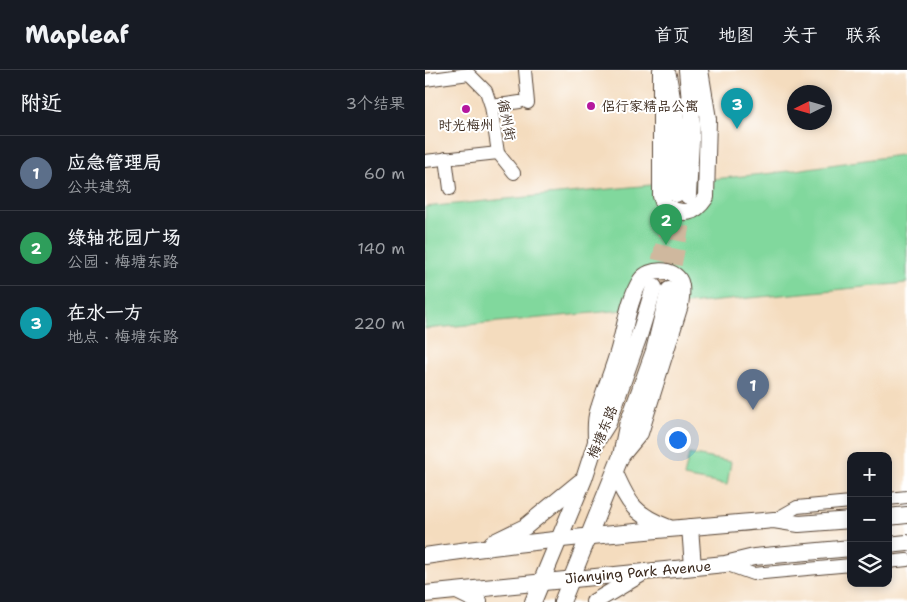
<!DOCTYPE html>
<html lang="zh">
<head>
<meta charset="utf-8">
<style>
  :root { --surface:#171b24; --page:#20242c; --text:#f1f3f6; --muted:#9ea1a6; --line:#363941; --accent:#7c3aed }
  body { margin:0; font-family:"Shantell Sans","LXGW WenKai TC",sans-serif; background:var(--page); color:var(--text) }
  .controls { position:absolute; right:15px; bottom:15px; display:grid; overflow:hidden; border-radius:10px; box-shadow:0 2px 8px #0003 }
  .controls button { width:45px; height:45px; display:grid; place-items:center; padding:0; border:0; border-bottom:1px solid var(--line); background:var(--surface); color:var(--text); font:25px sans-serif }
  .compass { position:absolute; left:362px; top:15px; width:45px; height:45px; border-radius:50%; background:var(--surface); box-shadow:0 2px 8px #0003; rotate:265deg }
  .you { position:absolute; left:252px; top:369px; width:18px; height:18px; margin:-12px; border:4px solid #fff; border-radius:50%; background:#1a73e8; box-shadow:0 0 0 8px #1a73e833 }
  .badge { display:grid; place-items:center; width:32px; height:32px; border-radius:50%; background:var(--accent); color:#fff; font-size:16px; font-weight:700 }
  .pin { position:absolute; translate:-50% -41px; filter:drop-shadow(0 1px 2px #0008) }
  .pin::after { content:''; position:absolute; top:26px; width:18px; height:15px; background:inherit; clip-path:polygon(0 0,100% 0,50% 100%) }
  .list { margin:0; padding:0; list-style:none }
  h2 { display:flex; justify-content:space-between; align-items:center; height:65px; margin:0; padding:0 20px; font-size:21px }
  h2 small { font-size:16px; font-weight:400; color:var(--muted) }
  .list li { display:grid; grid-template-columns:32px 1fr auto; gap:15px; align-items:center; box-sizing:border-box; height:75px; padding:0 20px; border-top:1px solid var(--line) }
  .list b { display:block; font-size:19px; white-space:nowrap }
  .list p { margin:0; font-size:16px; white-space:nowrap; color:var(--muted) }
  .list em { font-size:16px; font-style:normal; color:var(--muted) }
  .icon { flex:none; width:28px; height:28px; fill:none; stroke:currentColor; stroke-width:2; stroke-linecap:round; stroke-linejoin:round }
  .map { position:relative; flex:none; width:482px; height:532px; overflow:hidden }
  header { display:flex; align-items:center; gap:30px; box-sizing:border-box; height:70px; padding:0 25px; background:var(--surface); border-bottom:1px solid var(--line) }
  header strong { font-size:24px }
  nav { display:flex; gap:28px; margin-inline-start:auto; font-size:18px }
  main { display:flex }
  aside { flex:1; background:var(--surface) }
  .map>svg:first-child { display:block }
  .green { fill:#81d89d; stroke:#5e815e }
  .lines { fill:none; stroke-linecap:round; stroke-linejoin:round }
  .major-tunnel { stroke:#cfb89e; stroke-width:16; stroke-dasharray:16 8; stroke-linecap:butt }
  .minor-casing { stroke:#574536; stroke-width:14 }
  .major-casing { stroke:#574536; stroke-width:18 }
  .minor { stroke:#fff; stroke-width:12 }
  .major { stroke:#fff; stroke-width:16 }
  .poi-dot { fill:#b5179e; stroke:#fff; stroke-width:2 }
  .labels { text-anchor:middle; stroke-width:4; stroke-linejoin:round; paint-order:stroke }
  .poi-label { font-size:14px; fill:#3b2a1e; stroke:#fff; text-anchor:start }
  .street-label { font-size:14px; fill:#3b2a1e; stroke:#fff }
</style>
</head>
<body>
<header>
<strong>Mapleaf</strong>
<nav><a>首页</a><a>地图</a><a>关于</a><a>联系</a></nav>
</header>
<main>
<aside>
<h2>附近<small>3个结果</small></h2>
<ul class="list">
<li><span class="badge" style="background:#5c6f8a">1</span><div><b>应急管理局</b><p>公共建筑</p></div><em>60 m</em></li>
<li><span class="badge" style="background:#2e9e5b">2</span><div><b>绿轴花园广场</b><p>公园 · 梅塘东路</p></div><em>140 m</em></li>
<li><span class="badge" style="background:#0f9aa8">3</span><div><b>在水一方</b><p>地点 · 梅塘东路</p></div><em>220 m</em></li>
</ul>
</aside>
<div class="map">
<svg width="482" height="532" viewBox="0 0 482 532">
  <rect width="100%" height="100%" fill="#fff"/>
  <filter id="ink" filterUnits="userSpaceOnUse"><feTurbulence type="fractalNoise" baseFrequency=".02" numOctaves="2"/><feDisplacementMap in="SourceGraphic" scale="10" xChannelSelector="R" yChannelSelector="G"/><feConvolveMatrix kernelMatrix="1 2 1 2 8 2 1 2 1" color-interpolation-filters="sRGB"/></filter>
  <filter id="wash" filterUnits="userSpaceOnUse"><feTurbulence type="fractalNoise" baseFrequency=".0096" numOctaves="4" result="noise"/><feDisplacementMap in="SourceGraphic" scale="20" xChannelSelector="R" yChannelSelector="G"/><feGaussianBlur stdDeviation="1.12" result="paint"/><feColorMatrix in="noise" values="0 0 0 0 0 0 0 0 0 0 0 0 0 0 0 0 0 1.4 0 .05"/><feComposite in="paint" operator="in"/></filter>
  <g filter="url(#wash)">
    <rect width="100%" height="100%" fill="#f4dcbe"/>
    <!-- green -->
    <g class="green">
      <path d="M482,84V213L0,259V137L349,103Z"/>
      <path d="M264,384L306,392L302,415L259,407Z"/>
    </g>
  </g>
  <g filter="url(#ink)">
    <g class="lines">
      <!-- major-tunnel -->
      <g class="major-tunnel">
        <path d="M229,214L250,126"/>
        <path d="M244,218L262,129"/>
      </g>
      <!-- minor casing -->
      <g class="minor-casing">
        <g id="minor">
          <path d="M100,0L103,33"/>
          <path d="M0,10L44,4L61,21L66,36L73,83L89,103"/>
          <path d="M66,36L95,32"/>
          <path d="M21,88L25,119"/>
          <path d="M0,91L73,83"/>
          <path d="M463,429L482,427"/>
          <path d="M349,450L372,437L426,432"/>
          <path d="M463,492L482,490"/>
          <path d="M300,494L328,504L426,495"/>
        </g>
      </g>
      <!-- major casing -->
      <g class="major-casing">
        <g id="major">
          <path d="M236,0V126L240,137C260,145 269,145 281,127L283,49L275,0"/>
          <path d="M262,0L267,53L263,126"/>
          <path d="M243,5L251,50V124"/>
          <path d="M171,372C171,363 170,354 172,345C178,323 188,301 194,279C200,258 204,228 216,210C224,198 249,198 255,212C258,220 256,228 255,235L215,363L196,386"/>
          <path d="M190,403C204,435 210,445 244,458"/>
          <path d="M463,447L482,445"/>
          <path d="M265,457L268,497"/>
          <path d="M67,473L100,457L155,412"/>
          <path d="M463,475L482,473"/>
          <path d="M0,486C116,469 233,460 349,450L374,454L426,450"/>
          <path d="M32,521L54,532"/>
          <path d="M0,524L300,494L329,487L426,478"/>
          <path d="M108,532L159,409L171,372L183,353L215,263L229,217"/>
          <path d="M137,532L196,386L202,356L229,281L244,220"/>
          <path d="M169,532L216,504"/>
        </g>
      </g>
      <!-- minor -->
      <use href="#minor" class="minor"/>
      <!-- major -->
      <use href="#major" class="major"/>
    </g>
  </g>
  <!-- markers -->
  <g class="poi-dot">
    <circle cx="166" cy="36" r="5"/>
    <circle cx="41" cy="39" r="5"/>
  </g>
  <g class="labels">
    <!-- poi labels -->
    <g class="poi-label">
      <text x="176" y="41">侣行家精品公寓</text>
      <text x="41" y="60" text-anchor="middle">时光梅州</text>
    </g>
    <!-- street labels -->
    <g class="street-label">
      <text transform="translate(82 50) rotate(79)" y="5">循州街</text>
      <text transform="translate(177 362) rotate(-67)" y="5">梅塘东路</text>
      <text transform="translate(213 502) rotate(-5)" y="5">Jianying Park Avenue</text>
    </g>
  </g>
</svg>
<div class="controls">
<button>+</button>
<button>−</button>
<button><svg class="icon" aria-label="layers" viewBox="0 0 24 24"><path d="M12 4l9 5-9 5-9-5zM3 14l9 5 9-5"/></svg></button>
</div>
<svg class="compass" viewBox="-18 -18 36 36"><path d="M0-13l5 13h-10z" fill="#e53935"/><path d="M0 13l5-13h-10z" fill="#9ea1a6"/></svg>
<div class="you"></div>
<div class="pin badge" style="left:328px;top:340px;background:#5c6f8a">1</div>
<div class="pin badge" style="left:241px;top:175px;background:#2e9e5b">2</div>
<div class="pin badge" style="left:312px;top:59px;background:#0f9aa8">3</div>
</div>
</main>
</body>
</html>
